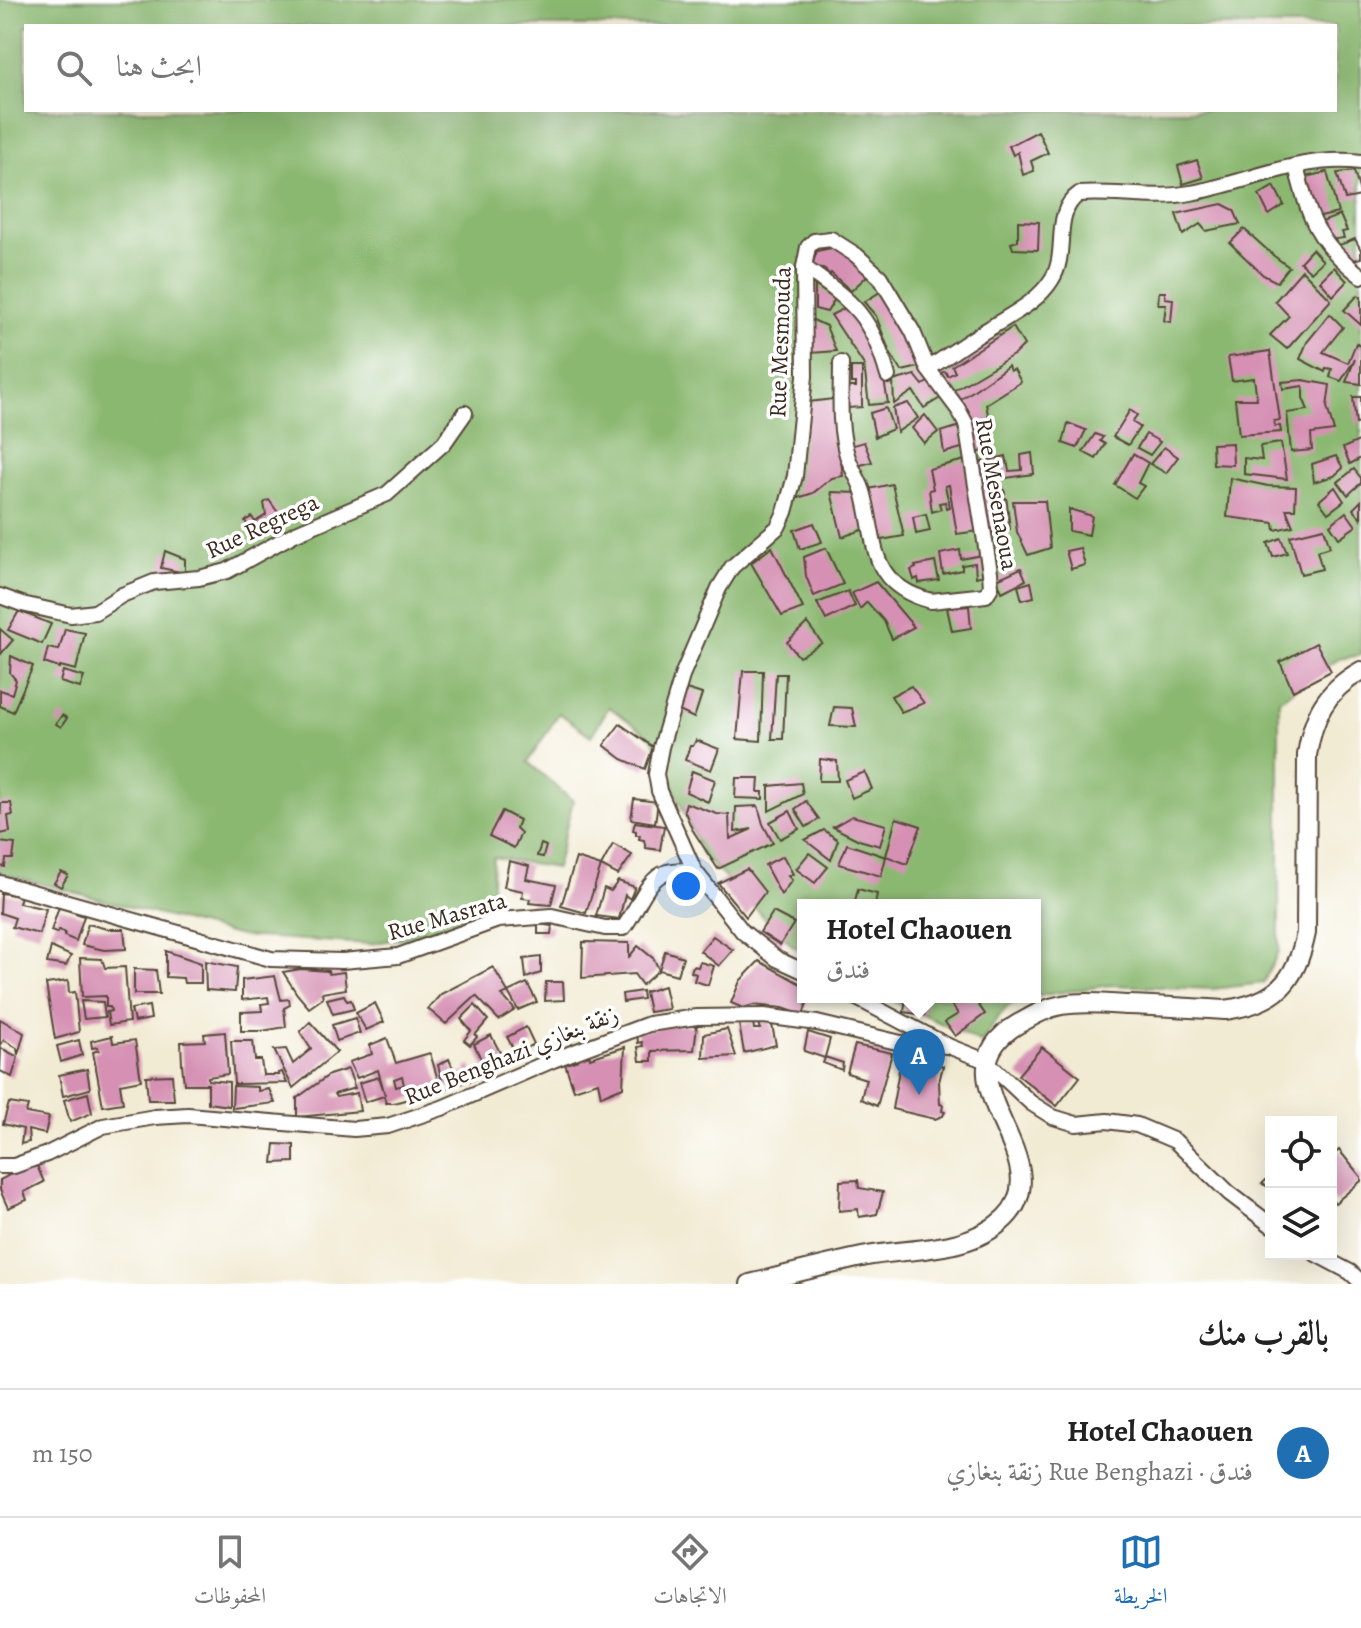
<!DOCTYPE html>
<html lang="ar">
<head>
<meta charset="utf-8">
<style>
  :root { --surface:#fff; --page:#f6f6f6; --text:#222; --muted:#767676; --line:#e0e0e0; --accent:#1f6fb2 }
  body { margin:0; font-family:Alegreya,Amiri,serif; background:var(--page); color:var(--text); direction:rtl }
  .controls { position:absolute; right:24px; bottom:24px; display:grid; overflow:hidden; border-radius:0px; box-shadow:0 8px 32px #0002 }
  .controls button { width:72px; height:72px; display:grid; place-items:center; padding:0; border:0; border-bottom:2px solid var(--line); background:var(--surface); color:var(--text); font:40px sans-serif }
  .you { position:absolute; left:686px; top:886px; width:28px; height:28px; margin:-20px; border:6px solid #fff; border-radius:50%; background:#1a73e8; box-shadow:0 0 0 12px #1a73e833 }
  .badge { display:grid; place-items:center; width:52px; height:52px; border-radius:50%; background:var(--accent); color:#fff; font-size:26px; font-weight:700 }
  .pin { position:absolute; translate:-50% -66px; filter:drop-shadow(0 2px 4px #0008) }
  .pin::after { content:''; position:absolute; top:42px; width:28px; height:24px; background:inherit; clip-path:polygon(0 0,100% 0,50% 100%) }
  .popup { position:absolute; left:797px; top:899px; width:244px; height:104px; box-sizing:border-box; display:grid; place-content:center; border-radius:0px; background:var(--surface); filter:drop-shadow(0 2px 6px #0005); font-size:26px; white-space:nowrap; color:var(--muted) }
  .popup b { font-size:30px; color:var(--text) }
  .popup::after { content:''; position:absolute; left:50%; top:100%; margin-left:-16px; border:16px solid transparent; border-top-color:var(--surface) }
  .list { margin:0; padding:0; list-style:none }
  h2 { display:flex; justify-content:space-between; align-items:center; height:104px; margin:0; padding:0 32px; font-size:34px }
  h2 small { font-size:26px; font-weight:400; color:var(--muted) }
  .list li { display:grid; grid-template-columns:52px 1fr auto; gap:24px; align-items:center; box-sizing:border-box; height:128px; padding:0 32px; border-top:2px solid var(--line) }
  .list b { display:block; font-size:30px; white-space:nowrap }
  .list p { margin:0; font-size:26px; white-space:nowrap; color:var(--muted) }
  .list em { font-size:26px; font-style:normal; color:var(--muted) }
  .icon { flex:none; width:44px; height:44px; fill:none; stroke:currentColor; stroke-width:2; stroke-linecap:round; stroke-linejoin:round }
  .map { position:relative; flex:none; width:1361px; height:1284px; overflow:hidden; direction:ltr }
  .search { position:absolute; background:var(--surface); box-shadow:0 8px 32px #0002; left:24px; right:24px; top:24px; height:88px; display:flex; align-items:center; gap:20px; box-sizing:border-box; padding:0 28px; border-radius:0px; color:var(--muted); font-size:30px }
  .sheet { height:232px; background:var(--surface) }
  nav { display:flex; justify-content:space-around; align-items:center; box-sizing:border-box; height:112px; border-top:2px solid var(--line); background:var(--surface); font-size:22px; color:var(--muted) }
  nav a { display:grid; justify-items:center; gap:4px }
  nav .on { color:var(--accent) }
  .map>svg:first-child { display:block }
  .forest { fill:#8bb871; stroke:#637148; stroke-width:2; fill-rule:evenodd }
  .building { fill:#d590b3; fill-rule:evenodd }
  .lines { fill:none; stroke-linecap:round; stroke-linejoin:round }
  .minor-casing { stroke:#564739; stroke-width:18 }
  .major-casing { stroke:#564739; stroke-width:22 }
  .minor { stroke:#fff; stroke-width:14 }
  .major { stroke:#fff; stroke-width:18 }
  .labels { text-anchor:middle; stroke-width:7; stroke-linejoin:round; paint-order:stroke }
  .street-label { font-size:24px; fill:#3b2a1e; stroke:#fff }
</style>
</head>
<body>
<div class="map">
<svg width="1361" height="1284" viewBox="0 0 1361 1284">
  <rect width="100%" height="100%" fill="#fff"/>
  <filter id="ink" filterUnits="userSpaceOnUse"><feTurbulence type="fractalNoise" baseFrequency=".0125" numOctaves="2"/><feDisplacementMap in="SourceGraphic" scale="16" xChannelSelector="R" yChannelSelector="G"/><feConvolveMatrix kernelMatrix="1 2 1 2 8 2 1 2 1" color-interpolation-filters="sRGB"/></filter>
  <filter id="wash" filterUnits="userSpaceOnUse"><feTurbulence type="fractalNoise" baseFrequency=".006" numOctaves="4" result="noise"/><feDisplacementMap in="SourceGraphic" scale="32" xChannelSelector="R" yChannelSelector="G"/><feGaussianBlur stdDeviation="1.8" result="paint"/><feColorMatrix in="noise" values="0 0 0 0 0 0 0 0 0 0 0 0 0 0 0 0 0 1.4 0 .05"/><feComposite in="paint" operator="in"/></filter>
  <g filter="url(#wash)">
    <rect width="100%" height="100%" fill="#f2ebd4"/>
    <!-- forest -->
    <g class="forest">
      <path d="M0,0H1361V655L1339,659L1279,700V951L1263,983L1213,989L1111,985L1035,996V905H803V951L793,946L703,856L652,738L609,707L591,736L559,713L528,762L573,801L556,868L493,857L491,908L414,936L370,944L240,936L0,873ZM26,26H1335V110H26Z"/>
      <path d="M885,997H1028C1005,1000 993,1025 982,1043Z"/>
    </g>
    <g id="blocks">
      <!-- building -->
      <g class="building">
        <path d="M1038,131L1048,153L1031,161L1034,171L1023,175L1018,152L1013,155L1009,146Z"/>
        <path d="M1197,160L1203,178L1183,184L1178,166Z"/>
        <path d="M1354,171L1361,196L1345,199L1337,173Z"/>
        <path d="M1327,172L1338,213L1316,218L1305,177Z"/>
        <path d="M1274,186L1284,205L1269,215L1259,195Z"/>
        <path d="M1222,204L1234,210L1240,224L1206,231L1200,224L1183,235L1176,214Z"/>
        <path d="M1340,215L1347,231L1342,232L1344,238L1329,240L1322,222Z"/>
        <path d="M1018,221L1039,222L1038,250L1013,249L1011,243L1018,241Z"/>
        <path d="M1244,229L1274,256L1289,267L1277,282L1263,275L1230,243Z"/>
        <path d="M1355,239L1361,250V258L1349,261L1334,247Z"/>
        <path d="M831,248L842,249L869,274L851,291L831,273L830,275L824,269L812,265L817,251Z"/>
        <path d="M1312,249L1323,261L1311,272L1300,262Z"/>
        <path d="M1334,267L1347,281L1333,296L1320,281Z"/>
        <path d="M1302,270L1331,300L1287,349L1270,335L1289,316L1275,301Z"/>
        <path d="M815,285L835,299L827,312L815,309Z"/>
        <path d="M885,289L906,328L919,367L902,371L890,353L876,316L864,302Z"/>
        <path d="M1159,292H1165V298L1173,299L1171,322L1164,321L1166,304H1158Z"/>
        <path d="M1358,295L1361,297V325L1344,310Z"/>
        <path d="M849,306L881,362L888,403L869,405L864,365L831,315Z"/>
        <path d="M1330,314L1343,327L1323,352L1348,363L1356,343L1361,347V384L1346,382L1355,359L1341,381L1330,377L1332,369L1326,368L1325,372L1300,359L1307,342Z"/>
        <path d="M811,319L826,326L836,351L811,353Z"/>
        <path d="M1013,327L1024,345L1015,354L951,392L940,374L945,371L948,376L955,372L952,366Z"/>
        <path d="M1270,351L1280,420L1274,421L1275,426H1280L1281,432L1239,435L1235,399H1257L1254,378L1232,381L1228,357Z"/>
        <path d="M1008,366L1010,371L1014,369L1021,382L986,404L995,449L975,453L969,420L960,400Z"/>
        <path d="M851,367H862V407L848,408V387H856V383H851Z"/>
        <path d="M915,375L923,385L931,380L942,397L924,408L913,391L894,404L893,381Z"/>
        <path d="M1303,380L1330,385L1327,407L1334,431L1311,434L1312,450L1291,452L1287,413L1308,410L1303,398V386L1283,389L1282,382Z"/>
        <path d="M1353,397H1361V423L1356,424Z"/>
        <path d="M833,399L843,476L832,478L813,493L795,499L809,402Z"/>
        <path d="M908,403L918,418L897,432L893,408Z"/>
        <path d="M886,408L893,429L875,437L870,413Z"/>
        <path d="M1130,410L1137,415L1132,422L1140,427L1128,445L1113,437Z"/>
        <path d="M925,415L938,432L924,443L912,428Z"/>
        <path d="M1068,423L1086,430L1077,448L1063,443Z"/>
        <path d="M960,426L965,447L944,453L941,432Z"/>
        <path d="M1095,434L1103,437L1100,441L1105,444L1096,459L1083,452Z"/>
        <path d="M1146,434L1160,442L1150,455L1137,448Z"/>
        <path d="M1361,440V458L1350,464L1343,448Z"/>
        <path d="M864,442L872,462L857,466L850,446Z"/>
        <path d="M1232,443L1233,465L1213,464L1212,444Z"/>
        <path d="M1281,443L1287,479L1244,474V458L1262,460L1260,446Z"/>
        <path d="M1164,447L1178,457L1166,473L1150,464Z"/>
        <path d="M1032,453L1034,474L999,479L1005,493L1002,494L1003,499L1006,498L1007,503L1010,529L988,533L977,463L1006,456L1009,471L1022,470L1021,455Z"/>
        <path d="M1133,454L1148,463L1138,483L1144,486L1135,498L1115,485Z"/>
        <path d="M1336,456L1343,468L1334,476L1314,482L1312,464Z"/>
        <path d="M965,460L979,531L957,534L949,485L945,486L950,507L946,508L945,502L939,503L941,509L932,512L929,490L933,489L929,469Z"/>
        <path d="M1354,469L1361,478V483L1348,495L1338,482Z"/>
        <path d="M1230,478L1268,486L1296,487L1295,509H1286L1293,526L1275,530L1274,523L1227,517Z"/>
        <path d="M892,484L904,536L881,540L869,489Z"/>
        <path d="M1335,487L1344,501L1328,513L1319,501Z"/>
        <path d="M831,492L859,493L868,528L842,537Z"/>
        <path d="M269,500L279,514L280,520L254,535L245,521L252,517L255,522L266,515L264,503Z"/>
        <path d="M1013,501H1045L1050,548L1028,555L1017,532Z"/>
        <path d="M1361,501V518L1353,509Z"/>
        <path d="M1069,509L1092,516L1089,535L1069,531Z"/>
        <path d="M1346,512L1356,526L1339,538L1330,525Z"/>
        <path d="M926,514L930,531L916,534L913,517Z"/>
        <path d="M814,523L822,542L800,549L794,530Z"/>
        <path d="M1324,528L1330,547L1317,551L1322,569L1301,574L1290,536Z"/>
        <path d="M1281,538L1287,553L1273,557L1268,543Z"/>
        <path d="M772,547L803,608L782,616L751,563Z"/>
        <path d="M826,548L843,584L814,596L806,576L804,557Z"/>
        <path d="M1080,548L1085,565L1071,569L1066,551Z"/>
        <path d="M960,550L961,559L982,555L984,575L976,577L975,563L962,565V570L943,574L940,554Z"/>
        <path d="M165,551L185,559V573L161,568Z"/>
        <path d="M935,562L939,580L919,583L918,578L914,580L911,570L916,568L915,566Z"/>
        <path d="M1021,568L1026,580L1002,592L997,579Z"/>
        <path d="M876,582L914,627L892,639L884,621L867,602L860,609L852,593Z"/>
        <path d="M1031,582L1034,597L1022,600L1018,586Z"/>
        <path d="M848,591L855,606L826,620L817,603Z"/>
        <path d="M969,606L971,628L952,631L947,608Z"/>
        <path d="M19,611L51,624L42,644L8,630Z"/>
        <path d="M807,623L822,643L799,657L787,642Z"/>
        <path d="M0,629L13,640L0,655Z"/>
        <path d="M65,629L85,633L76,670L60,666L59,668L44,663L48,648L59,650Z"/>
        <path d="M1316,643L1331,671L1293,691L1280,662Z"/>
        <path d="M11,656L33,666L13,712L0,706V690L12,694L16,680L10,673Z"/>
        <path d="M63,671L84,677L80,688L60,682Z"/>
        <path d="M743,671H763L761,741L737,739Z"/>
        <path d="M776,674H786L783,739H772Z"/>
        <path d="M911,686L924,703L901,712L891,696Z"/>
        <path d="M686,689L702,694L694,718L679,711Z"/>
        <path d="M834,707L852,708L856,727L830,726Z"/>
        <path d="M62,715L67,718L61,727L56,724Z"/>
        <path d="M620,724L653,747L645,769L622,759L604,745Z"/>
        <path d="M696,740L719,749L711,770L685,760L690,746H693Z"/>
        <path d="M820,759L837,761L838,781H819Z"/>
        <path d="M692,771L715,780L708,802L686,792Z"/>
        <path d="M865,772L872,789L852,798L845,780Z"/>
        <path d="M736,778H759L758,792H763V799L735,798Z"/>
        <path d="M801,783L803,794L769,811V786Z"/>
        <path d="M634,799L658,802L655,823L631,819Z"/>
        <path d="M806,801L819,819L806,827L795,809Z"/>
        <path d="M1,803H11L13,815L8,816L10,832L0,834Z"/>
        <path d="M686,803L717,814L729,815L730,839L752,829L735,832L736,807L758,806L763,824L773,843L718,869L692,829L684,810Z"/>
        <path d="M502,811L519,820L516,828L521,833L514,848L489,836Z"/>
        <path d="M790,811L799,829L780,839L770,822Z"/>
        <path d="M852,816L886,825L880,846L859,840L833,827Z"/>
        <path d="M896,818L921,826L907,864L886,856Z"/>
        <path d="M635,822L664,826L660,850L646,848L644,840L639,839L640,835H636V831L633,830Z"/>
        <path d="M824,830L838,840L831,860L805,840Z"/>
        <path d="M0,842L15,844L13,859H6L5,867L0,866Z"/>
        <path d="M541,844L546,846L543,857L537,856Z"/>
        <path d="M613,844L632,855L618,875L601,866Z"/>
        <path d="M847,844L886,857L881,876L839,864Z"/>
        <path d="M809,853L828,867L815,883L796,869Z"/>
        <path d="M783,856L793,874L788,876L792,880L781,895L765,865Z"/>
        <path d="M576,858L601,866L586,913L561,906Z"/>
        <path d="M509,861L529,866L526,879L556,885L551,905L529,903L530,899L522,898L523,891L504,887Z"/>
        <path d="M747,869L765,892L746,917L718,883Z"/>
        <path d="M61,872L68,875L61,887L54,883Z"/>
        <path d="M618,881L635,887L630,899L625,895L619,919L596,916L604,888L611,891Z"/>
        <path d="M858,889L877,894L875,905H854Z"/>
        <path d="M1,893L21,896L19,903L46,909L39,934L12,927L15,918L0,913Z"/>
        <path d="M59,907L84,916L76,941L64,936L65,933L59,930L57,933L51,931Z"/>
        <path d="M773,912L794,923L780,945L760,932Z"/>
        <path d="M88,924L107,929H124L126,949L104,950L82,945Z"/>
        <path d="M538,924L552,926L551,934H538Z"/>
        <path d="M713,936L733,950L719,966L700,951Z"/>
        <path d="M583,942L629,943V957L638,946L654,959L659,970L642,985L634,974L582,978Z"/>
        <path d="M51,947L71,956L66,966L47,963Z"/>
        <path d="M166,951L201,963V983H184L183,978L166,977Z"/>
        <path d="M665,951L683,957L677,975L659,970Z"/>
        <path d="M541,957V973L526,978L524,959Z"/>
        <path d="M80,958L102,959L105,968L125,967L129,1022L109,1025L107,1012L111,1011L110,1007H106V996L82,997Z"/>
        <path d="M205,961L237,967L235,992L206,990Z"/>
        <path d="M759,961L803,985V997H809L803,1015L783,1008L753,1005L743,1008L731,1003L740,981Z"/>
        <path d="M700,962L714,966L708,985L694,981L696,974L691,972L693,966L698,967Z"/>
        <path d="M493,967L508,992L527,983L537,1002L518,1010L508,992L502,995L515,1010L499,1020L476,996L446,1024L428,1009L441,994Z"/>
        <path d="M134,969L156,970L159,994H134Z"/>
        <path d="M301,969L328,971L329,974L344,972L346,989L322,993L323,998L309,1008L297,994L283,972Z"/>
        <path d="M275,976L281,1000L289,999L290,1005L284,1008L286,1027L262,1031H241V1012L262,1011L261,1004L269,1003L268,997L242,1000V980Z"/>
        <path d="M68,981L69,993L75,992L79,1032L55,1039L46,984Z"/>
        <path d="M546,982H563L564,1000L545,1001Z"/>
        <path d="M664,986L669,1009L649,1012L645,992Z"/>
        <path d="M642,991L643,999L623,1002L622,994Z"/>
        <path d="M344,995L347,1001L351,1000L354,1009L333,1014L327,999Z"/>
        <path d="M906,997H927L924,1015L904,1012Z"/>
        <path d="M959,997H973L985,1014L955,1036L945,1022L958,1014L950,1003Z"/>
        <path d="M81,1001L103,1002L105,1017L84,1019Z"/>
        <path d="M375,1003L384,1022L366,1030L356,1013Z"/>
        <path d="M475,1005L488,1020L475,1035L477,1037L470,1045L464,1040L471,1031L461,1019Z"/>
        <path d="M149,1006L151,1019L134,1022L131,1009Z"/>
        <path d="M355,1018L360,1033L337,1041L332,1025Z"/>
        <path d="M0,1019L24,1033L18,1055L17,1048L4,1040L0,1046Z"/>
        <path d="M771,1020L776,1045L744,1053L739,1024L753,1022L754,1029H760L758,1023Z"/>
        <path d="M310,1022L337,1052L293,1088L274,1050L286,1049L293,1064L311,1049L300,1032Z"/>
        <path d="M674,1025L697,1026L694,1050L652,1051V1061H640L638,1047L643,1046L642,1042L638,1043L637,1032Z"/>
        <path d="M526,1027L534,1044L516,1054L507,1037Z"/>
        <path d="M727,1029L736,1056L703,1058L704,1034Z"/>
        <path d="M225,1032L228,1074L208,1077V1080L229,1082V1106L208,1103V1084H184L182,1064L181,1042L205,1041L204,1034Z"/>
        <path d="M808,1032L830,1039L825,1057L843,1063L842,1070L823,1063L825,1058L804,1051Z"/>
        <path d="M491,1035L506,1064L487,1072L474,1044Z"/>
        <path d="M112,1036L113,1043L135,1040L141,1080L120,1084L123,1103L103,1106L93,1052L99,1050L98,1047L92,1048L91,1041Z"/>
        <path d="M387,1038L396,1063L430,1053L441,1090L394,1103H386L384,1096L365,1102L359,1083L379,1077L385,1095L378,1070L357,1078L349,1062L372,1054L370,1045ZM402,1076L404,1085L396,1087L394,1079Z"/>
        <path d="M79,1040L82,1055L61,1062L57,1046Z"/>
        <path d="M231,1041H253L255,1060H261L263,1075H279L278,1073L282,1072L287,1083L234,1084Z"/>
        <path d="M855,1045L892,1053L877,1106L861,1099L866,1079L847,1073Z"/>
        <path d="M625,1047L623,1087L601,1096L598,1082L574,1090L565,1064L578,1060L576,1055L588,1051L590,1058Z"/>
        <path d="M1042,1047L1080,1077L1057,1106L1018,1075Z"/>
        <path d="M1,1048L18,1057L12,1077L0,1071Z"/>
        <path d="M449,1059L456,1076L468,1072L466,1068L471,1066L475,1079L444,1089L438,1065Z"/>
        <path d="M901,1059L920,1065L921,1059L943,1066L939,1082L940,1104L943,1105L942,1111L945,1112L943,1116L935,1119L892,1109Z"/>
        <path d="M87,1069L90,1089L63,1096L59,1075Z"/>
        <path d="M348,1069L355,1088L334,1094L336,1097L357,1093L360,1111L297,1117V1098L329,1075Z"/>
        <path d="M172,1075L174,1100H148L146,1076Z"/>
        <path d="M233,1086L258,1087V1091L269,1089L275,1103L232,1108Z"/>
        <path d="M88,1093L92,1113L70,1122L64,1100Z"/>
        <path d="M9,1103L28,1106L26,1113L49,1117L45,1134L28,1130L29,1142L21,1144L23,1129L3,1124Z"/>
        <path d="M275,1144L294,1145V1162L273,1163Z"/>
        <path d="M1339,1150L1361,1177V1181L1335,1203L1331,1198V1157Z"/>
        <path d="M35,1161L44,1182L24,1192L27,1200L8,1208L0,1190V1180Z"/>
        <path d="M1271,1175V1188L1262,1184Z"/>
        <path d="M858,1180L859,1188L883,1192L877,1214L859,1217L858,1209L839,1211L840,1181Z"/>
      </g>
    </g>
  </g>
  <g filter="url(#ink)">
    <use href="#blocks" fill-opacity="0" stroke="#564739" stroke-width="2"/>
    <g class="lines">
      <!-- minor casing -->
      <g class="minor-casing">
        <g id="minor">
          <path d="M1296,167C1310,220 1316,241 1361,276"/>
          <path d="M804,267C855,304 870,314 888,376"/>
          <path d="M841,363C841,393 838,426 847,455C851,469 861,481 864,495C877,545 868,584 931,601L986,595L991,587L990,572L966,424L958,409L928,369"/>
          <path d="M0,596L22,604L71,615L95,612L122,595L154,582L199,578L227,571L294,534L387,494L444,443L465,413"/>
          <path d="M0,883L271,959L342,961L398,956L498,920L552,916L605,928H623C637,912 645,879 667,872C675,870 685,870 694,870"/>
          <path d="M803,971L777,959L743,932L694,870L659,791L656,774L661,747L683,673L719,588L732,567L778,527L785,512L795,476L805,376L804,267L808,247L814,241L831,239L856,255L880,277L913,332L928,369C949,355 969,340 990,328C1012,314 1038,302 1052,279C1069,253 1051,213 1079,194C1116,191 1153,200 1191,193C1247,183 1303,154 1361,162"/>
          <path d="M855,997L948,1046L986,1061L1031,1103L1053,1117L1076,1124L1107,1121L1137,1125L1175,1141L1229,1193L1271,1225"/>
          <path d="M0,1166H14L47,1154L103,1126L155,1117L188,1115L354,1129L388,1126L442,1108L553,1060L649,1024L697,1017L764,1016L817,1023L901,1043L948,1046"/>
          <path d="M1316,1254L1350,1272L1361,1282"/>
        </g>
      </g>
      <!-- major casing -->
      <g class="major-casing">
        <path id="major" d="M750,1284C787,1275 824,1265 862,1257C909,1247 968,1254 1005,1218C1065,1159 929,1076 1018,1024C1033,1016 1045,1008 1062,1005C1084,1001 1107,1004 1128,1005C1161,1006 1193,1008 1225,1010C1276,1003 1296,982 1306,933L1307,755C1313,717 1325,691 1361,671"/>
      </g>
      <!-- minor -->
      <use href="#minor" class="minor"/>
      <!-- major -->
      <use href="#major" class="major"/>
    </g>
  </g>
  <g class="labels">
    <!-- street labels -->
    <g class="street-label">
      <text transform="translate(780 342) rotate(-88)" y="8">Rue Mesmouda</text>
      <text transform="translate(997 494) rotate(80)" y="8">Rue Mesenaoua</text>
      <text transform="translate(262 526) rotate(-25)" y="8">Rue Regrega</text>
      <text transform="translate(447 916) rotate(-16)" y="8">Rue Masrata</text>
      <text transform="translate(511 1055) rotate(-22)" y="8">Rue Benghazi زنقة بنغازي</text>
    </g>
  </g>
</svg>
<div class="controls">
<button><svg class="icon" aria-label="locate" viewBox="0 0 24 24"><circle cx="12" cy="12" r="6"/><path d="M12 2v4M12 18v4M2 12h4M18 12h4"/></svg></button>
<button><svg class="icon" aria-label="layers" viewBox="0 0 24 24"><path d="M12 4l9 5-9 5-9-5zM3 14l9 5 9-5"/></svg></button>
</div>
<div class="you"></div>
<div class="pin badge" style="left:919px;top:1095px">A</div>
<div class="popup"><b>Hotel Chaouen</b>فندق</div>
<div class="search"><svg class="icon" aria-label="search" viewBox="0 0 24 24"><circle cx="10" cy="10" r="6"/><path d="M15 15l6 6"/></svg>ابحث هنا</div>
</div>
<section class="sheet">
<h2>بالقرب منك<small></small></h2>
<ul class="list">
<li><span class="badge">A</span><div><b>Hotel Chaouen</b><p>فندق · Rue Benghazi زنقة بنغازي</p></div><em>150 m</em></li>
</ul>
</section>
<nav>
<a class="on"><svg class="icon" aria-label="map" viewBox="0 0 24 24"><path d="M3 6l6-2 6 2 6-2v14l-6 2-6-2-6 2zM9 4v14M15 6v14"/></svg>الخريطة</a>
<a><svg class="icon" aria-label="directions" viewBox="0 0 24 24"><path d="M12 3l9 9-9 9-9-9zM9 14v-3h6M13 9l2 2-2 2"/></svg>الاتجاهات</a>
<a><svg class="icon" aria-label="saved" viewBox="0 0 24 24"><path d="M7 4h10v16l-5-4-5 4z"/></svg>المحفوظات</a>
</nav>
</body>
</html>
